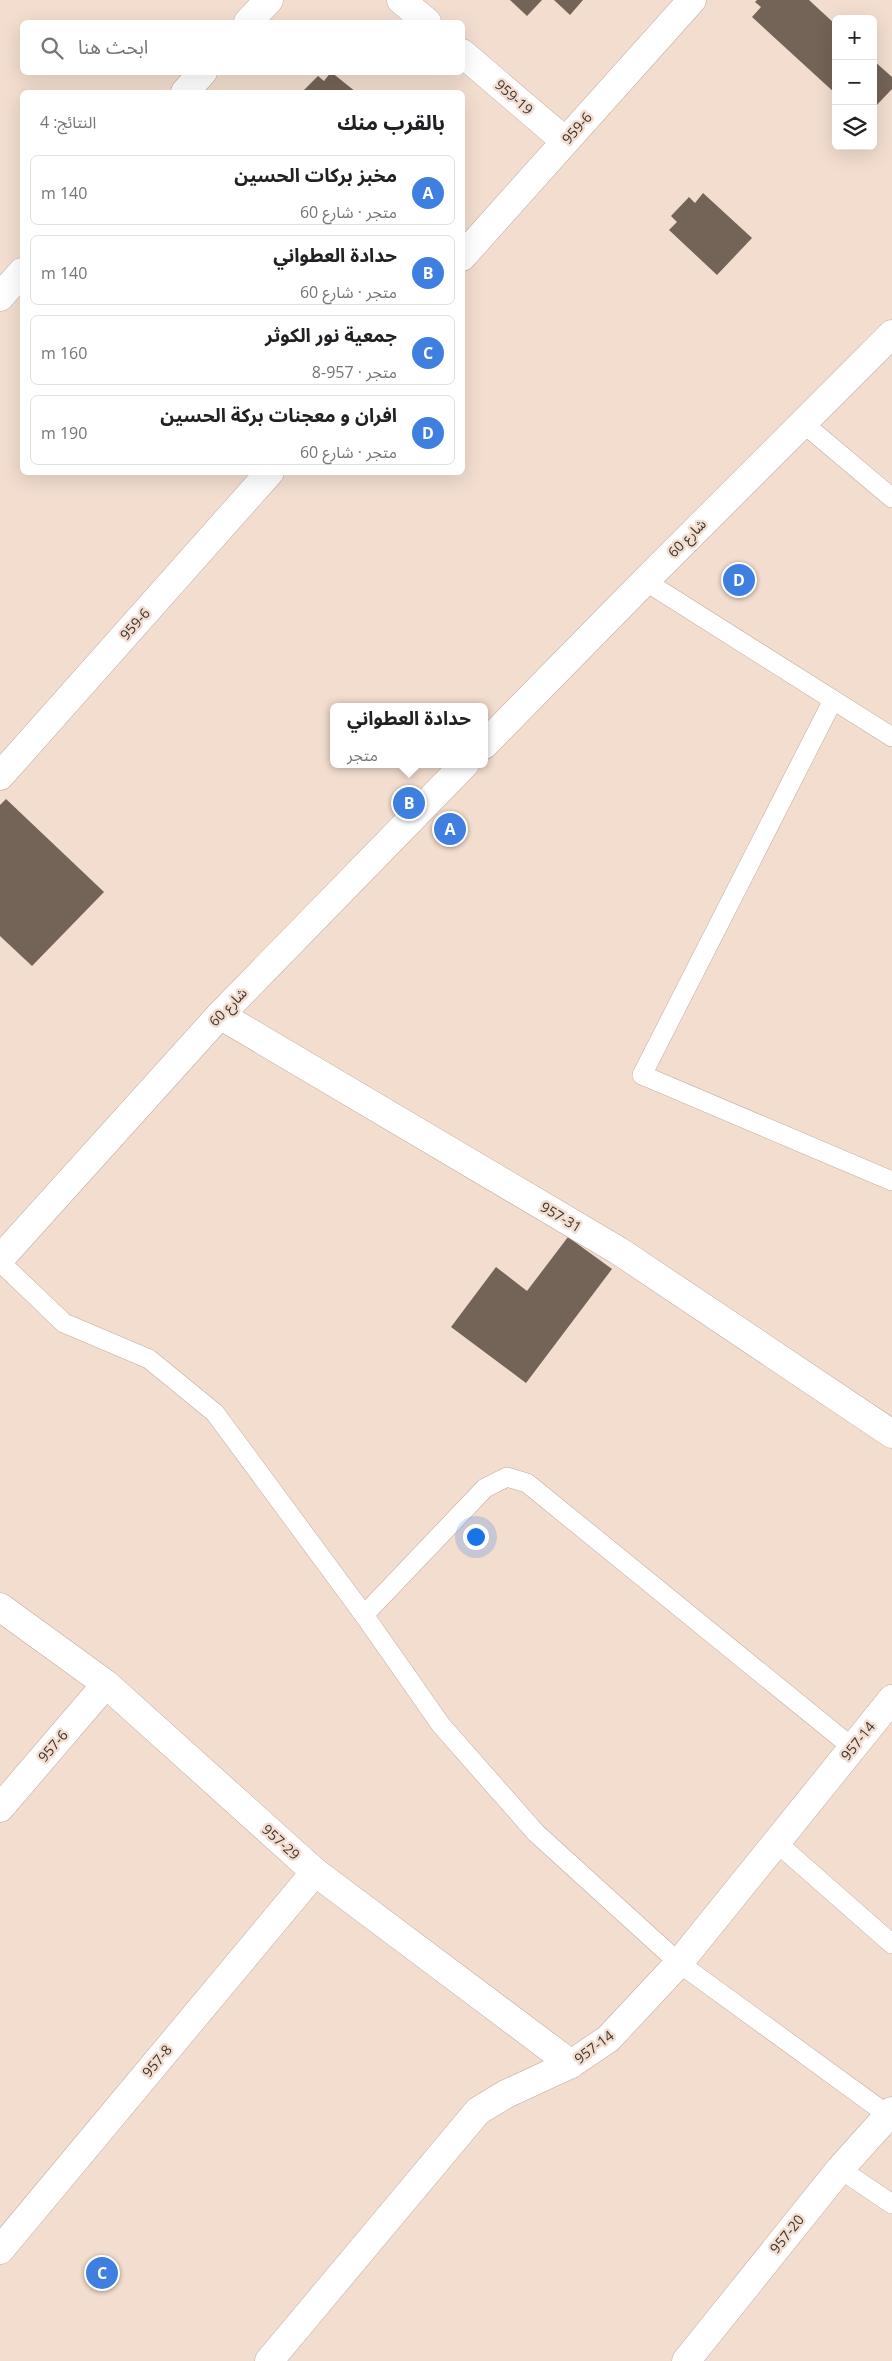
<!DOCTYPE html>
<html lang="ar">
<head>
<meta charset="utf-8">
<style>
  :root { --surface:#fff; --page:#f2f2f2; --text:#202124; --muted:#757577; --line:#e0e0e0; --accent:#ae215e }
  body { margin:0; font-family:"Open Sans","Noto Sans Arabic",sans-serif; background:var(--page); color:var(--text); direction:rtl }
  .controls { position:absolute; right:15px; top:15px; display:grid; overflow:hidden; border-radius:8px; box-shadow:0 5px 20px #0002 }
  .controls button { width:45px; height:45px; display:grid; place-items:center; padding:0; border:0; border-bottom:1px solid var(--line); background:var(--surface); color:var(--text); font:25px sans-serif }
  .you { position:absolute; left:475px; top:1536px; width:18px; height:18px; margin:-12px; border:4px solid #fff; border-radius:50%; background:#1a73e8; box-shadow:0 0 0 8px #1a73e833 }
  .badge { display:grid; place-items:center; width:32px; height:32px; border-radius:50%; background:var(--accent); color:#fff; font-size:16px; font-weight:700 }
  .pin { position:absolute; translate:-50% -50%; border:2px solid #fff; box-shadow:0 1px 5px #0006 }
  .popup { position:absolute; left:330px; top:703px; width:158px; height:65px; box-sizing:border-box; display:grid; place-content:center; border-radius:8px; background:var(--surface); filter:drop-shadow(0 1px 4px #0005); font-size:16px; white-space:nowrap; color:var(--muted) }
  .popup b { font-size:19px; color:var(--text) }
  .popup::after { content:''; position:absolute; left:50%; top:100%; margin-left:-10px; border:10px solid transparent; border-top-color:var(--surface) }
  .list { margin:0; padding:0; list-style:none }
  h2 { display:flex; justify-content:space-between; align-items:center; height:65px; margin:0; padding:0 20px; font-size:21px }
  h2 small { font-size:16px; font-weight:400; color:var(--muted) }
  .list li { display:grid; grid-template-columns:32px 1fr auto; gap:15px; align-items:center; box-sizing:border-box; height:70px; margin:0 10px 10px; padding:0 10px; border:1px solid var(--line); border-radius:8px }
  .list b { display:block; font-size:19px; white-space:nowrap }
  .list p { margin:0; font-size:16px; white-space:nowrap; color:var(--muted) }
  .list em { font-size:16px; font-style:normal; color:var(--muted) }
  .icon { flex:none; width:28px; height:28px; fill:none; stroke:currentColor; stroke-width:2; stroke-linecap:round; stroke-linejoin:round }
  .map { position:relative; flex:none; width:892px; height:2361px; overflow:hidden; direction:ltr }
  .search { position:absolute; background:var(--surface); box-shadow:0 5px 20px #0002; left:20px; top:20px; width:445px; height:55px; display:flex; align-items:center; gap:12px; box-sizing:border-box; padding:0 18px; border-radius:8px; color:var(--muted); font-size:19px }
  .panel { position:absolute; background:var(--surface); box-shadow:0 5px 20px #0002; left:20px; top:90px; width:445px; height:385px; border-radius:8px; direction:rtl }
  .map>svg:first-child { display:block }
  .building { fill:#746357 }
  .lines { fill:none; stroke-linecap:round; stroke-linejoin:round }
  .service-casing { stroke:#c0ad9f; stroke-width:20 }
  .minor-casing { stroke:#c0ad9f; stroke-width:29 }
  .tertiary-casing { stroke:#c0ad9f; stroke-width:29 }
  .service { stroke:#fff; stroke-width:19 }
  .minor { stroke:#fff; stroke-width:28 }
  .tertiary { stroke:#fff; stroke-width:28 }
  .labels { text-anchor:middle; stroke-width:5; stroke-linejoin:round; paint-order:stroke }
  .street-label { font-size:14px; fill:#3c342f; stroke:#f2ddcf }
</style>
</head>
<body>
<div class="map">
<svg width="892" height="2361" viewBox="0 0 892 2361">
  <rect width="100%" height="100%" fill="#f2ddcf"/>
  <!-- building -->
  <g class="building">
    <path d="M510,0H542L527,16Z"/>
    <path d="M554,0H583L570,15Z"/>
    <path d="M757,0H809L836,25V94L752,17L761,7L755,2Z"/>
    <path d="M873,60L892,77V89L873,109Z"/>
    <path d="M331,72L356,92H302L318,76L324,81Z"/>
    <path d="M703,193L752,238L717,275L669,230L677,222L671,216L689,197L695,203Z"/>
    <path d="M6,799L104,892L32,966L0,936V805Z"/>
    <path d="M568,1237L612,1269L526,1383L451,1327L496,1267L527,1291Z"/>
  </g>
  <g class="lines">
    <!-- service casing -->
    <g class="service-casing">
      <g id="service">
        <path d="M803,423L892,498"/>
        <path d="M645,581L892,737"/>
        <path d="M833,700L642,1075L892,1181"/>
        <path d="M0,1262L64,1323L149,1359L215,1413L364,1615L441,1725L536,1833L679,1963L888,2115"/>
        <path d="M364,1615L485,1488L507,1477L527,1483L853,1748"/>
        <path d="M776,1842L892,1944"/>
        <path d="M840,2169L892,2204"/>
      </g>
    </g>
    <!-- minor casing -->
    <g class="minor-casing">
      <g id="minor">
        <path d="M401,0L427,22"/>
        <path d="M248,22L269,0"/>
        <path d="M462,53L565,141"/>
        <path d="M185,92L203,72"/>
        <path d="M462,257L692,0"/>
        <path d="M0,297L22,272"/>
        <path d="M0,776L270,472"/>
        <path d="M220,1015L619,1251L892,1434"/>
        <path d="M0,1607L106,1684L315,1872L571,2064"/>
        <path d="M0,1808L106,1684"/>
        <path d="M0,2250L315,1872"/>
        <path d="M269,2361L478,2111L506,2094L571,2064L608,2039L679,1963L892,1699"/>
        <path d="M686,2361L840,2169L892,2111"/>
      </g>
    </g>
    <!-- tertiary casing -->
    <g class="tertiary-casing">
      <g id="tertiary">
        <path d="M484,745L645,581L892,334"/>
        <path d="M0,1259L220,1015L465,764"/>
      </g>
    </g>
    <!-- service -->
    <use href="#service" class="service"/>
    <!-- minor -->
    <use href="#minor" class="minor"/>
    <!-- tertiary -->
    <use href="#tertiary" class="tertiary"/>
  </g>
  <g class="labels">
    <!-- street labels -->
    <g class="street-label">
      <text transform="translate(514 97) rotate(41)" y="5">959-19</text>
      <text transform="translate(577 128) rotate(-48)" y="5">959-6</text>
      <text transform="translate(687 538) rotate(-45)" y="5">شارع 60</text>
      <text transform="translate(135 624) rotate(-48)" y="5">959-6</text>
      <text transform="translate(228 1007) rotate(-46)" y="5">شارع 60</text>
      <text transform="translate(561 1217) rotate(31)" y="5">957-31</text>
      <text transform="translate(858 1741) rotate(-51)" y="5">957-14</text>
      <text transform="translate(53 1746) rotate(-49)" y="5">957-6</text>
      <text transform="translate(281 1842) rotate(42)" y="5">957-29</text>
      <text transform="translate(594 2047) rotate(-37)" y="5">957-14</text>
      <text transform="translate(157 2061) rotate(-50)" y="5">957-8</text>
      <text transform="translate(787 2234) rotate(-51)" y="5">957-20</text>
    </g>
  </g>
</svg>
<div class="controls">
<button>+</button>
<button>−</button>
<button><svg class="icon" aria-label="layers" viewBox="0 0 24 24"><path d="M12 4l9 5-9 5-9-5zM3 14l9 5 9-5"/></svg></button>
</div>
<div class="you"></div>
<div class="pin badge" style="left:450px;top:829px;background:#3f7fe0">A</div>
<div class="pin badge" style="left:409px;top:803px;background:#3f7fe0">B</div>
<div class="popup"><b>حدادة العطواني</b>متجر</div>
<div class="pin badge" style="left:102px;top:2273px;background:#3f7fe0">C</div>
<div class="pin badge" style="left:739px;top:580px;background:#3f7fe0">D</div>
<div class="search"><svg class="icon" aria-label="search" viewBox="0 0 24 24"><circle cx="10" cy="10" r="6"/><path d="M15 15l6 6"/></svg>ابحث هنا</div>
<section class="panel">
<h2>بالقرب منك<small>النتائج: 4</small></h2>
<ul class="list">
<li><span class="badge" style="background:#3f7fe0">A</span><div><b>مخبز بركات الحسين</b><p>متجر · شارع 60</p></div><em>140 m</em></li>
<li><span class="badge" style="background:#3f7fe0">B</span><div><b>حدادة العطواني</b><p>متجر · شارع 60</p></div><em>140 m</em></li>
<li><span class="badge" style="background:#3f7fe0">C</span><div><b>جمعية نور الكوثر</b><p>متجر · 957-8</p></div><em>160 m</em></li>
<li><span class="badge" style="background:#3f7fe0">D</span><div><b>افران و معجنات بركة الحسين</b><p>متجر · شارع 60</p></div><em>190 m</em></li>
</ul>
</section>
</div>
</body>
</html>
